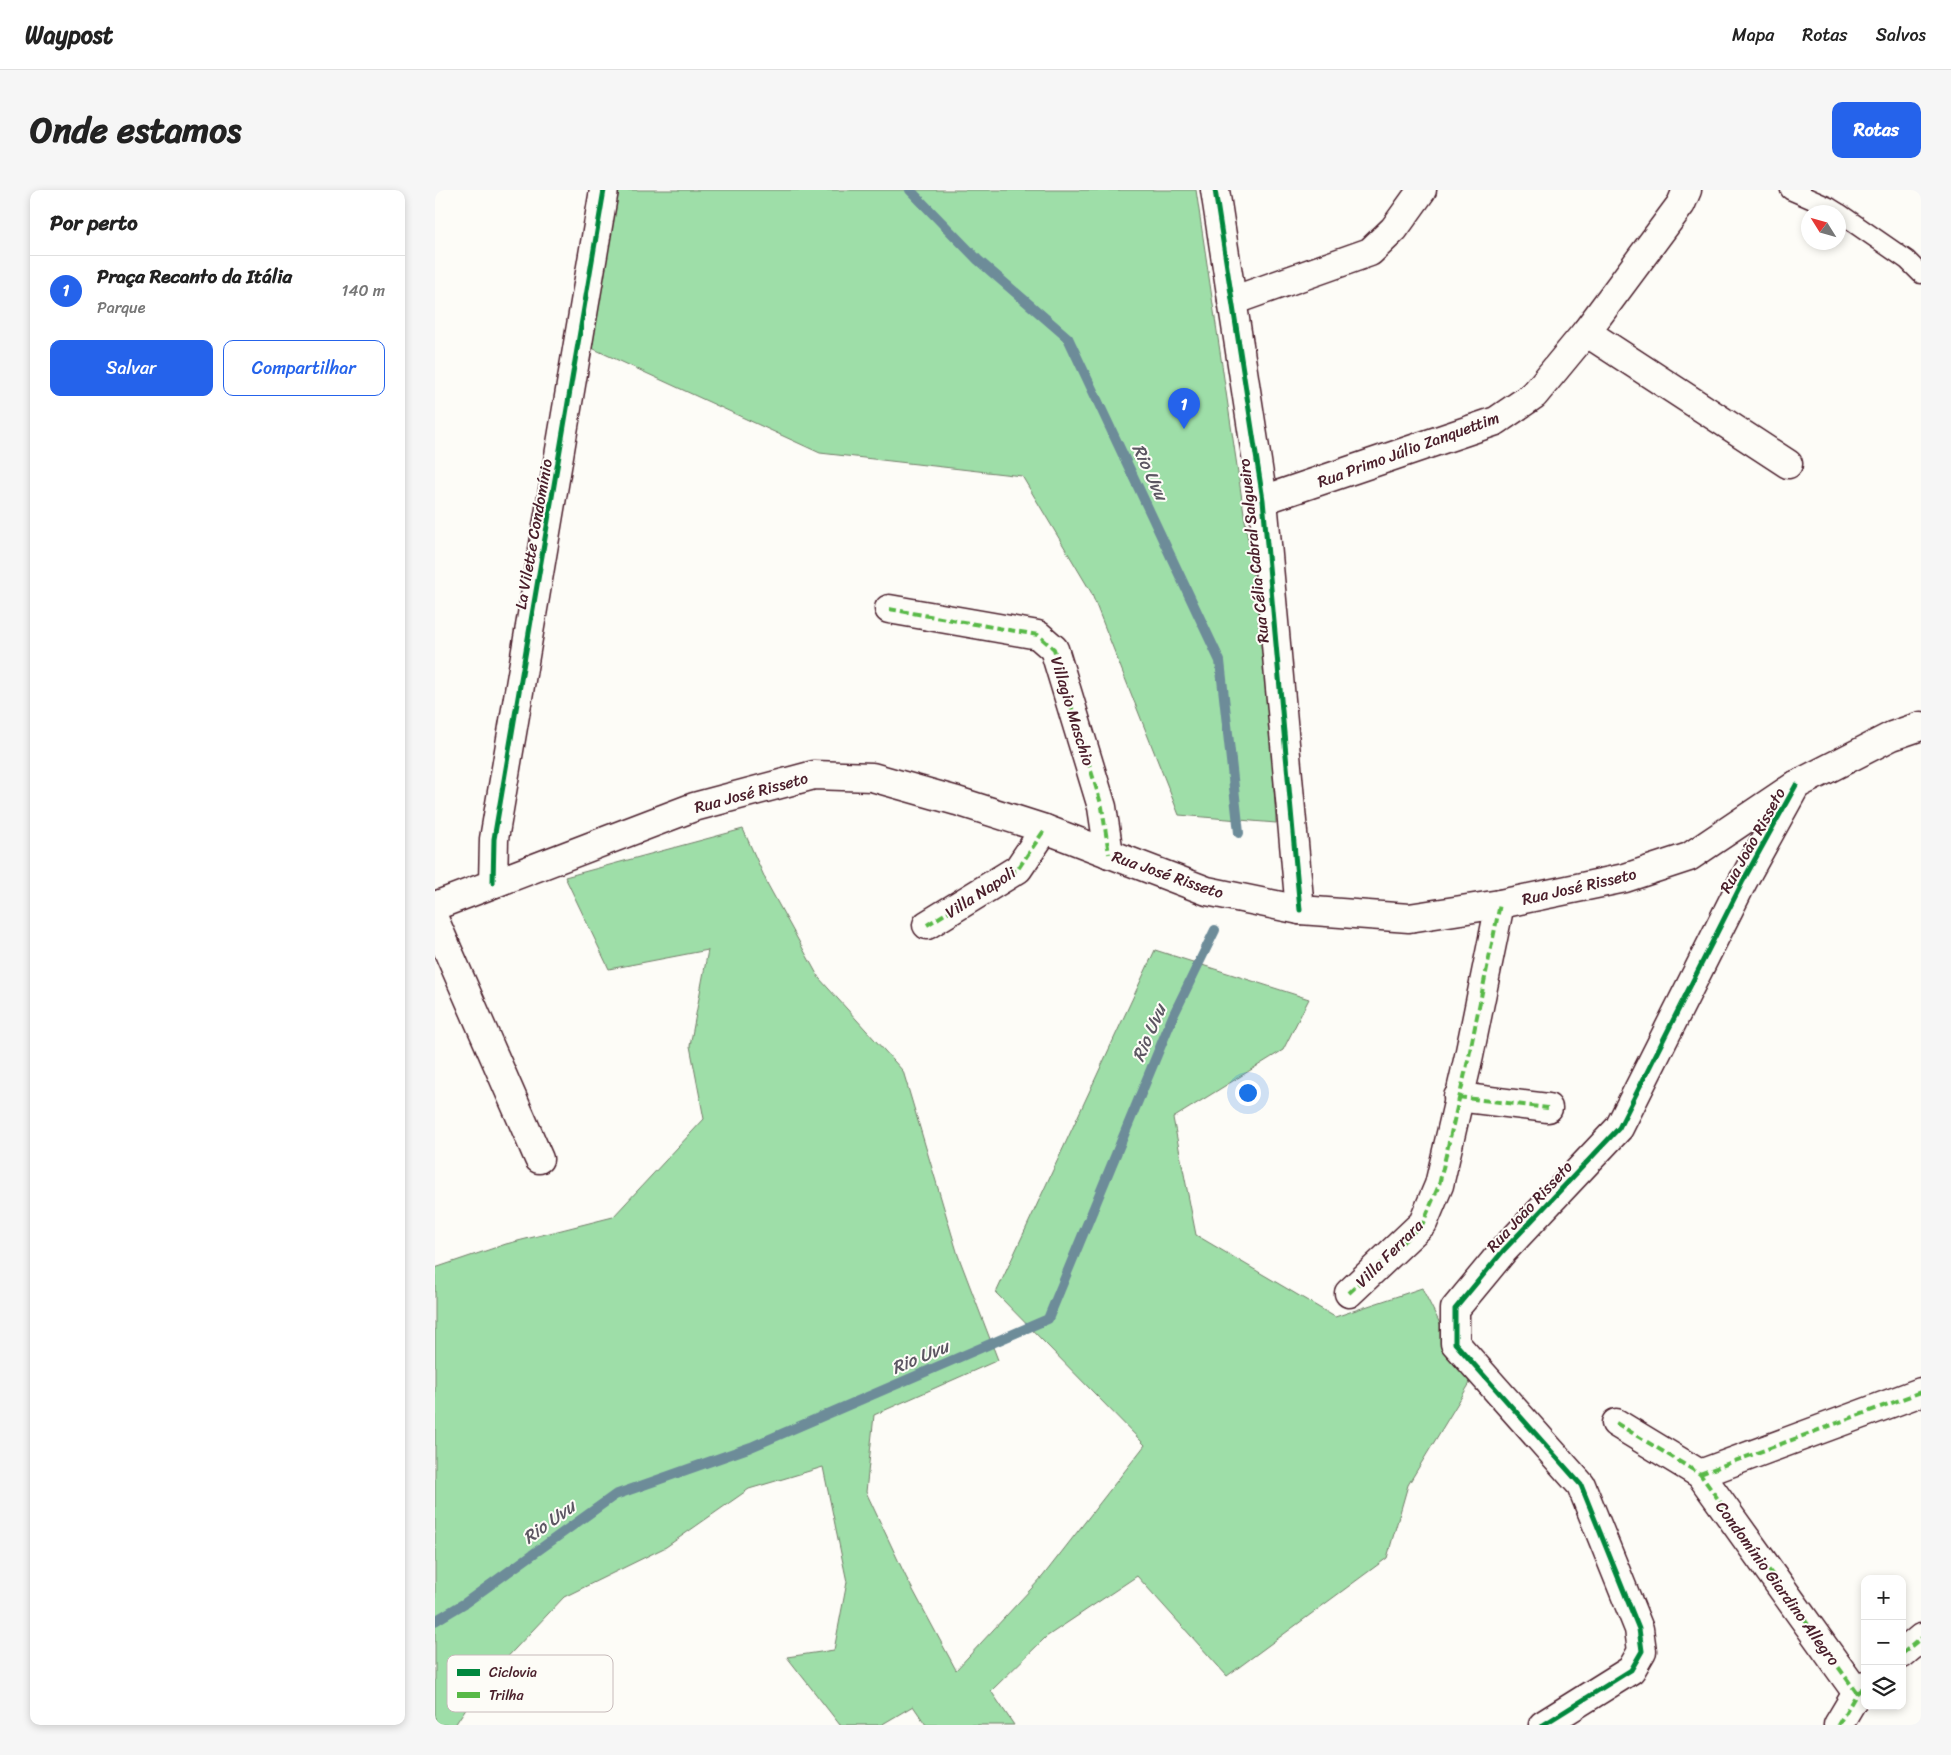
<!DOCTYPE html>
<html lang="pt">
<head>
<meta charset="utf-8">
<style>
  :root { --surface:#fff; --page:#f6f6f6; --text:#222; --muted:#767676; --line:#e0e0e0; --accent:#2563eb }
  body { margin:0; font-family:Sriracha,sans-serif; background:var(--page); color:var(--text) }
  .controls { position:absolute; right:15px; bottom:15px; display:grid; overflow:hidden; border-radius:10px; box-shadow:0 2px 8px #0003 }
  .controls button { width:45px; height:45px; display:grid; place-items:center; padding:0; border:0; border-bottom:1px solid var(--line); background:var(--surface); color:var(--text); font:25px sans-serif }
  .compass { position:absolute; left:1366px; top:15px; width:45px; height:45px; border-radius:50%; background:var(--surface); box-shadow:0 2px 8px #0003; rotate:307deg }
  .you { position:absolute; left:812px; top:902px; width:18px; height:18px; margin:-12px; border:4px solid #fff; border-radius:50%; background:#1a73e8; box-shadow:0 0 0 8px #1a73e833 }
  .badge { display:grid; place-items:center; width:32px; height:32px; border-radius:50%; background:var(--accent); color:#fff; font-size:16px; font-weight:700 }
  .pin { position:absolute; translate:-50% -41px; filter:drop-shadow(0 1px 2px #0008) }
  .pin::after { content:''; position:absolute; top:26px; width:18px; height:15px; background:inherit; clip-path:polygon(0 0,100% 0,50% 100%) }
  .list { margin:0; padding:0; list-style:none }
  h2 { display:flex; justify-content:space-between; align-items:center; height:65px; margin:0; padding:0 20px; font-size:21px }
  h2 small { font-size:16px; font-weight:400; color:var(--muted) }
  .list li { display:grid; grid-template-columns:32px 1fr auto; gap:15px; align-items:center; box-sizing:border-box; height:70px; padding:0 20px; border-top:1px solid var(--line) }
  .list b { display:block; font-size:19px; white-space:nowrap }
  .list p { margin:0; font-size:16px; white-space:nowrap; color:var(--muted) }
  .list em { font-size:16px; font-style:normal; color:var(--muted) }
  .actions { display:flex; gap:10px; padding:15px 20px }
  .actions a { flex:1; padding:11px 0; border:1px solid var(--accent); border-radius:10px; text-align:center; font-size:18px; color:var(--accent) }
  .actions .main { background:var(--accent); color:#fff }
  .icon { flex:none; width:28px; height:28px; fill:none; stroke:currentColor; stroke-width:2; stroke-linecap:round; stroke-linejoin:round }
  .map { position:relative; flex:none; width:1486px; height:1535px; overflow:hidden; border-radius:10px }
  header { display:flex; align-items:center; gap:30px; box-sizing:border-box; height:70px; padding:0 25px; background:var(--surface); border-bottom:1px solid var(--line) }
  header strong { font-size:24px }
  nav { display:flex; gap:28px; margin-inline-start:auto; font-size:18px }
  .intro { display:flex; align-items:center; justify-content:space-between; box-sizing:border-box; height:120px; padding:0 30px }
  h1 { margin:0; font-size:35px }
  .button { padding:12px 22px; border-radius:10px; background:var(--accent); color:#fff; font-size:18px; font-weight:700 }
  main { display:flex; gap:30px; padding:0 30px }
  aside { flex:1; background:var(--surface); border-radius:10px; box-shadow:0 2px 8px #0003 }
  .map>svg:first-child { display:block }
  .green { fill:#9edea8; stroke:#747e6a }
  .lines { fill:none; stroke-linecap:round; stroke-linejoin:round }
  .stream { stroke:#6d8c99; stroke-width:10 }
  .lane-casing { stroke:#4a1f2b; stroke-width:21 }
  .street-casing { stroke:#4a1f2b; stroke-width:31 }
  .secondary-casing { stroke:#4a1f2b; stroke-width:31 }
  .lane { stroke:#fdfcf7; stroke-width:18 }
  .street { stroke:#fdfcf7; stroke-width:28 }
  .secondary { stroke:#fdfcf7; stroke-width:28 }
  .quiet { stroke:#58b947; stroke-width:4; stroke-dasharray:8 4; stroke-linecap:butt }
  .cycleway-casing { stroke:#fdfcf7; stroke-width:8 }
  .cycleway { stroke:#00873e; stroke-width:5 }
  .labels { text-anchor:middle; stroke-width:4; stroke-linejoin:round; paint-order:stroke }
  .street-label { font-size:16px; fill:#4a1f2b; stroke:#fdfcf7 }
  .water-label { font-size:18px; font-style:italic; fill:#5c5662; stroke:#fdfcf7 }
  .key { fill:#fdfcf7; stroke:#c7baba; stroke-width:1 }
  .key-label { font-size:14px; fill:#4a1f2b }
</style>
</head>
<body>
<header>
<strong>Waypost</strong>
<nav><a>Mapa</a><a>Rotas</a><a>Salvos</a></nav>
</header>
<div class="intro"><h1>Onde estamos</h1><a class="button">Rotas</a></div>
<main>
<aside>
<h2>Por perto<small></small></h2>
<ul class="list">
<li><span class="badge">1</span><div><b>Praça Recanto da Itália</b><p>Parque</p></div><em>140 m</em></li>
</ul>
<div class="actions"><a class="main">Salvar</a><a>Compartilhar</a></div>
</aside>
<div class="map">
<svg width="1486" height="1535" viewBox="0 0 1486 1535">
  <rect width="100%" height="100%" fill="#fdfcf7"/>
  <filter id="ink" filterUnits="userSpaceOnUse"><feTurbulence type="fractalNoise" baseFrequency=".02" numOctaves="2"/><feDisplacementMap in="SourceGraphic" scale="10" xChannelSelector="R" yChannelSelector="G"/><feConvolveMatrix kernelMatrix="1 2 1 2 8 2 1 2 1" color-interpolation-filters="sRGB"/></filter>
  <g filter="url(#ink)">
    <!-- green -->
    <g class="green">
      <path d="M178,0H761L832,478L841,633L744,625L656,402L587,286L385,263L148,154Z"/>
      <path d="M308,639L333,695L384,788L468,881L523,1065L563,1170L439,1225L431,1302L471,1387L521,1480L608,1386L710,1255L561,1103L720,760L874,809L848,860L738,928L761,1045L900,1127L987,1098L1035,1193L973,1295L952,1368L792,1486L702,1386L611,1447L556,1501L579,1535H491L478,1516L446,1535H405L352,1467L399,1460L412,1392L388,1277L314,1299L231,1357L129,1407L47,1494L20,1535H0V1078L71,1054L178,1027L269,929L255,856L273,760L174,779L130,687Z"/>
    </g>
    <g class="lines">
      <!-- stream -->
      <g class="stream">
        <path d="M475,0L543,70L633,148L785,471L804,643"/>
        <path d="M0,1431L30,1413L180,1305L316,1257L613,1129L738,826L780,740"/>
      </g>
      <!-- lane casing -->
      <g class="lane-casing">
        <g id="lane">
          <path d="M1355,0L1394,17L1402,22"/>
          <path d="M1404,23L1472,70L1486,84"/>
        </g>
      </g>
      <!-- street casing -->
      <g class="street-casing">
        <g id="street">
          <path d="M780,0L828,310L865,720"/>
          <path d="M797,111L935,62L959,39L987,0"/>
          <path d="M1151,142L1353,274"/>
          <path d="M828,310L1061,231L1099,205L1151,142L1246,14L1252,0"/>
          <path d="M454,419L603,445L619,459L667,617L674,664"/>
          <path d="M58,693L59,649L169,0"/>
          <path d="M0,731L104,969"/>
          <path d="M492,735L583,679L610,639"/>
          <path d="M1023,907L1113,918"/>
          <path d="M914,1103L988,1033L1004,995L1034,866L1065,714"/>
          <path d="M1181,1233L1265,1284L1422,1503"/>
          <path d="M1265,1284L1486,1202"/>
          <path d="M1467,1464L1486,1448"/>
          <path d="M1108,1535L1196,1480L1207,1461L1204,1439L1146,1295L1020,1153V1119L1068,1061L1184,938L1308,691L1361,595"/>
          <path d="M1403,1535L1422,1503L1430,1496"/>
        </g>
      </g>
      <!-- secondary casing -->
      <g class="secondary-casing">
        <path id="secondary" d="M0,716L259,617L379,585L437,587L522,611L610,639L772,701L865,720L974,728L1065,714L1190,688L1254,667L1361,595L1457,546L1486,536"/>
      </g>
      <!-- lane -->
      <use href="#lane" class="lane"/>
      <!-- street -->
      <use href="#street" class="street"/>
      <!-- secondary -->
      <use href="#secondary" class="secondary"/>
      <!-- quiet -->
      <g class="quiet">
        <path d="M454,419L603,445L619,459L667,617L674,664"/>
        <path d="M492,735L583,679L610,639"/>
        <path d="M1023,907L1113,918"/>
        <path d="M914,1103L988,1033L1004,995L1034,866L1065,714"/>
        <path d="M1181,1233L1265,1284L1422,1503"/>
        <path d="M1265,1284L1486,1202"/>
        <path d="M1467,1464L1486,1448"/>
        <path d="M1403,1535L1422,1503L1430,1496"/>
      </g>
      <!-- cycleway casing -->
      <g class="cycleway-casing">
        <g id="cycleway">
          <path d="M780,0L828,310L865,720"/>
          <path d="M58,693L59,649L169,0"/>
          <path d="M1108,1535L1196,1480L1207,1461L1204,1439L1146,1295L1020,1153V1119L1068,1061L1184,938L1308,691L1361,595"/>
        </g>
      </g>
      <!-- cycleway -->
      <use href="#cycleway" class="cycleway"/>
    </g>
  </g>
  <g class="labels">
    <!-- street labels -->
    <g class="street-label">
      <text transform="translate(973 259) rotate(-20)" y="6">Rua Primo Júlio Zanquettim</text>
      <text transform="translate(98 344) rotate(-80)" y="6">La Vilette Condomínio</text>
      <text transform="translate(818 361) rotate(-96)" y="6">Rua Célia Cabral Salgueiro</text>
      <text transform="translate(638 521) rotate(73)" y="6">Villagio Maschio</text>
      <text transform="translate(316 602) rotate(-15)" y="6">Rua José Risseto</text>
      <text transform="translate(1317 650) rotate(-61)" y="6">Rua João Risseto</text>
      <text transform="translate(733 684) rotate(19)" y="6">Rua José Risseto</text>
      <text transform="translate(1144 696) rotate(-13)" y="6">Rua José Risseto</text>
      <text transform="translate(545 702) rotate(-33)" y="6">Villa Napoli</text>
      <text transform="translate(1094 1016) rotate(-47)" y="6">Rua João Risseto</text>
      <text transform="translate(954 1063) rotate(-45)" y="6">Villa Ferrara</text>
      <text transform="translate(1343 1393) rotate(54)" y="6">Condomínio Giardino Allegro</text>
    </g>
    <!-- water labels -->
    <g class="water-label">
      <text transform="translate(715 282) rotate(65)" y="6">Rio Uvu</text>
      <text transform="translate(714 843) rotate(-67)" y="6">Rio Uvu</text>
      <text transform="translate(485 1167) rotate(-23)" y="6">Rio Uvu</text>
      <text transform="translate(114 1332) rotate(-36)" y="6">Rio Uvu</text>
    </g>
  </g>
  <!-- legend -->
  <rect x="12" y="1465" width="166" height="57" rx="8" class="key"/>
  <rect x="22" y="1479" width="23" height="7" fill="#00873e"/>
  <rect x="22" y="1502" width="23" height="6" fill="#58b947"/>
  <g class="key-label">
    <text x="54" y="1487">Ciclovia</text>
    <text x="54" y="1510">Trilha</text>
  </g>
</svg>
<div class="controls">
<button>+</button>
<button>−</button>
<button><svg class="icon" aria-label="layers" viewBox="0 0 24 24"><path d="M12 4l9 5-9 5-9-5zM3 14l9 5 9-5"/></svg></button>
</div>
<svg class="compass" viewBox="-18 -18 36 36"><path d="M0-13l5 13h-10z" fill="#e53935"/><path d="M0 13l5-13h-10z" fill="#767676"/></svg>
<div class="you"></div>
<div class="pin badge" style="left:749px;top:239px">1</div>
</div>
</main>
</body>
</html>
